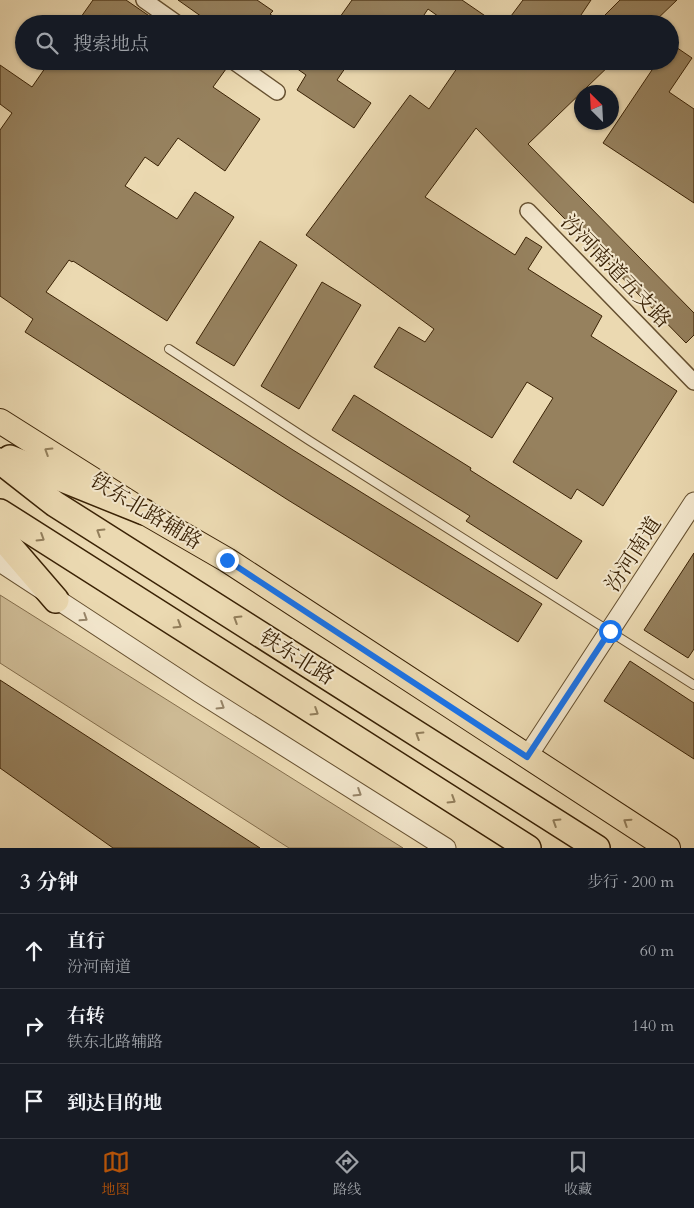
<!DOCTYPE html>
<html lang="zh">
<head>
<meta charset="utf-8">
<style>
  :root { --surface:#171b24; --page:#242831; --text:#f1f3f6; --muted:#9ea1a6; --line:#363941; --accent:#b45309 }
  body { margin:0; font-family:Cardo,"Noto Serif SC",serif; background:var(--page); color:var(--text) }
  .compass { position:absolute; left:574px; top:85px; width:45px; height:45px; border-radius:50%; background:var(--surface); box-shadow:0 1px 4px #0004; rotate:336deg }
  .stop { position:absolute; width:15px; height:15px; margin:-11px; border:4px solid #1a73e8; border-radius:50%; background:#fff }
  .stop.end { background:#1a73e8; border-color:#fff; box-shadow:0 1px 5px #0008 }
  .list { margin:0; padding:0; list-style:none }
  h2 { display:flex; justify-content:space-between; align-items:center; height:65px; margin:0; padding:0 20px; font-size:21px }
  h2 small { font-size:16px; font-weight:400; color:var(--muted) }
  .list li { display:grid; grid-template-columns:32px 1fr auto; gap:15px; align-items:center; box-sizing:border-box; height:75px; padding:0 20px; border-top:1px solid var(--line) }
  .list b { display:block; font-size:19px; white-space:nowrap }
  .list p { margin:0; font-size:16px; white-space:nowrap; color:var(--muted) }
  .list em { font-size:16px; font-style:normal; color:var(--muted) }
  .icon { flex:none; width:28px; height:28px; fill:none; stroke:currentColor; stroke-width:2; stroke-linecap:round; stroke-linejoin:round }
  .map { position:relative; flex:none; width:694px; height:848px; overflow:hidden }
  .search { position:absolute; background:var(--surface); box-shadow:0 1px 4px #0004; left:15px; right:15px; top:15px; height:55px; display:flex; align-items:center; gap:12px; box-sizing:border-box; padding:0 18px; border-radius:28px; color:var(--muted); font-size:19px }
  .sheet { height:290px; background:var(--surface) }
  nav { display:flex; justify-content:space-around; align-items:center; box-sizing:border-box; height:70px; border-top:1px solid var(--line); background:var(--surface); font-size:14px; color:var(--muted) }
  nav a { display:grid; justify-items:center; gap:2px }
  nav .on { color:var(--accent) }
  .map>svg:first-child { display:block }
  .green { fill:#cdba94; stroke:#846e4c }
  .building { fill:#96815e; stroke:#3a2205 }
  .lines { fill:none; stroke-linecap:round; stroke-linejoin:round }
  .service-casing { stroke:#665030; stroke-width:10 }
  .minor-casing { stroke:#665030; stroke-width:18 }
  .tertiary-casing { stroke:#665030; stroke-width:21 }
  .primary-casing { stroke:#3a2205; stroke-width:26 }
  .trunk-casing { stroke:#3a2205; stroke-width:28 }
  .service { stroke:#f2e6cc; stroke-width:8 }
  .minor { stroke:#f2e6cc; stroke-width:15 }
  .tertiary { stroke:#f2e6cc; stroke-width:19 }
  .primary { stroke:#ebd9b1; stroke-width:24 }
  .trunk { stroke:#ebd9b1; stroke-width:25 }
  .oneway { stroke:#927e5b }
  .oneway2 { stroke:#968468 }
  .route { stroke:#1a73e8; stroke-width:6 }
  .labels { text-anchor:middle; stroke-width:4; stroke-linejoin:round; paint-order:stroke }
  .street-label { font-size:21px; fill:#3a2205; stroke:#f2e6cc }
</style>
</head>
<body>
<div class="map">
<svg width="694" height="848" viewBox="0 0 694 848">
  <rect width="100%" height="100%" fill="#ebd9b1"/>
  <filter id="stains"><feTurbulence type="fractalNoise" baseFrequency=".004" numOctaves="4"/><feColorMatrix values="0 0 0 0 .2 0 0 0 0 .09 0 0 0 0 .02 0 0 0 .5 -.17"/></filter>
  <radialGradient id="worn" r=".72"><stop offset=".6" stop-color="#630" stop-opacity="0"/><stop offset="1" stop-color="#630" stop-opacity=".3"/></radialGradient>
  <!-- green -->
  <path class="green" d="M0,595L403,848H289L0,663Z"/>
  <!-- building -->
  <g class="building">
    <path d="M93,0H126L161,24H76Z"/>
    <path d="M178,0H257L273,11L270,14L284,24H212Z"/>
    <path d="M352,0H462L497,24H449L428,9L418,24H391L380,17L375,24H335Z"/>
    <path d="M523,0H591L575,24H505Z"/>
    <path d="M620,0H677L652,24H596Z"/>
    <path d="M670,43L692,58L669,92L694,109V203L603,143L658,61H670Z"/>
    <path d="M50,61H215L226,69L213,87L260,119L225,171L178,138L158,166L145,157L125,186L177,219L195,192L234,217L167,321L73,261L72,262L69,260L46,292L293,450L542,604L518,642L288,500L25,332L33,319L0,296V130L12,113L0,104V65L32,87Z"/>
    <path d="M286,61H350L337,80L371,103L354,128L297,90L306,75Z"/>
    <path d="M462,61H614L528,144L694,313V335L686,343L476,128L425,197L515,255L526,237L542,247L528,269L602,316L591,336L677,391L603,506L577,489L571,499L513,462L553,398L527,382L492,438L374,367L399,327L425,342L434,329L306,235L410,95L429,109Z"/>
    <path d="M260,241L297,265L234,366L196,343Z"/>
    <path d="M322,282L361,305L299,409L261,386Z"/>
    <path d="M354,395L471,468L470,470L582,541L557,579L466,521L470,516L332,430Z"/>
    <path d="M694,553V649L688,658L644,630Z"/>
    <path d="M630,661L694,703V759L604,701Z"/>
    <path d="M0,680L260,848H113L0,768Z"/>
  </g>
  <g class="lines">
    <!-- service casing -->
    <g class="service-casing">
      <path id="service" d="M169,349L310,441L694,685"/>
    </g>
    <!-- minor casing -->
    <g class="minor-casing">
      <g id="minor">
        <path d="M144,0L178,24"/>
        <path d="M233,61L277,92"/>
        <path d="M528,211L694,382"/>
      </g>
    </g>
    <!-- tertiary casing -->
    <g class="tertiary-casing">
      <g id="tertiary">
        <path d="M0,562L200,693L446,848"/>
        <path d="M527,757L694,502"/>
      </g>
    </g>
    <!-- primary casing -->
    <g class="primary-casing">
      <path id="primary" d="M0,421L144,512L227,560L668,848"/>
    </g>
    <!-- trunk casing -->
    <g class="trunk-casing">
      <g id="trunk">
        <path d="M10,458L144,512"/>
        <path d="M0,461L55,504L597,848"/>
        <path d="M0,512L528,848"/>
        <path d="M0,535L56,600"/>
      </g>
    </g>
    <!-- service -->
    <use href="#service" class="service"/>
    <!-- minor -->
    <use href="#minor" class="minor"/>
    <!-- tertiary -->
    <use href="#tertiary" class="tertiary"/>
    <!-- primary -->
    <use href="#primary" class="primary"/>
    <!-- trunk -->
    <use href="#trunk" class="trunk"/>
  </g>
  <!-- one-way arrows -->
  <defs><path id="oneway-chevron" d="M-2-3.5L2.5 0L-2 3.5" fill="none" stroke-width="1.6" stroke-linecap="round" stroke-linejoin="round" transform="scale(1.25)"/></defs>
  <g class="oneway">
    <use href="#oneway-chevron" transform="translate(48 451) rotate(-148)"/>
    <use href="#oneway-chevron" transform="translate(100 532) rotate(-148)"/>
    <use href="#oneway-chevron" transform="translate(41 538) rotate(32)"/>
    <use href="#oneway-chevron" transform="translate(237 619) rotate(-148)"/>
    <use href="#oneway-chevron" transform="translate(178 625) rotate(32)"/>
    <use href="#oneway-chevron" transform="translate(315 712) rotate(32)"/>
    <use href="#oneway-chevron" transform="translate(419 735) rotate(-148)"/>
    <use href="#oneway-chevron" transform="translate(452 800) rotate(32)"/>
    <use href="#oneway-chevron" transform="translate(556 822) rotate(-148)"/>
    <use href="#oneway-chevron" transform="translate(627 822) rotate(-147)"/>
  </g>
  <g class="oneway2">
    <use href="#oneway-chevron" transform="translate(84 618) rotate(33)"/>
    <use href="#oneway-chevron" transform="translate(221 706) rotate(32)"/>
    <use href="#oneway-chevron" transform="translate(358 793) rotate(32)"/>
  </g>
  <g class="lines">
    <!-- route -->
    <path class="route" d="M227,560L527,757L610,631"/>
  </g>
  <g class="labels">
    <!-- street labels -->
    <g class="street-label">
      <text transform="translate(616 271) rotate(46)" y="7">汾河南道五支路</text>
      <text transform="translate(146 511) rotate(31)" y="7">铁东北路辅路</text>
      <text transform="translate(633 554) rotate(-57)" y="7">汾河南道</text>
      <text transform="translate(297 657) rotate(32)" y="7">铁东北路</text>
    </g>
  </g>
  <rect width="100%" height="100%" filter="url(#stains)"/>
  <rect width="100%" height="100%" fill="url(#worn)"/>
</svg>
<svg class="compass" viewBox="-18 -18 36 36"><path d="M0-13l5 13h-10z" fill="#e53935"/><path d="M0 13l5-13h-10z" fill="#9ea1a6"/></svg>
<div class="stop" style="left:610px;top:631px"></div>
<div class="stop end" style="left:227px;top:560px"></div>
<div class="search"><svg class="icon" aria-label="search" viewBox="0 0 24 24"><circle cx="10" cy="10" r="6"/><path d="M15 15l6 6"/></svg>搜索地点</div>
</div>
<section class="sheet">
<h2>3 分钟<small>步行 · 200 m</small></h2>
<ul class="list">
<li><svg class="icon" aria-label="ahead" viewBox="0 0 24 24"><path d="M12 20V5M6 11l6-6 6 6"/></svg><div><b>直行</b><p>汾河南道</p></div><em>60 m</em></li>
<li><svg class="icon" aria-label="right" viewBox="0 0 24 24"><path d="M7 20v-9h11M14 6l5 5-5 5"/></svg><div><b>右转</b><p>铁东北路辅路</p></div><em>140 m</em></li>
<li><svg class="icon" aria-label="arrive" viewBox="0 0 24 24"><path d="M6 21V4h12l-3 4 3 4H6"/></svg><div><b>到达目的地</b></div></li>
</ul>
</section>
<nav>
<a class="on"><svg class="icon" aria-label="map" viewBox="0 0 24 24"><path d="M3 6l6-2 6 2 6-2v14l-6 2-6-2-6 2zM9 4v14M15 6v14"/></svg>地图</a>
<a><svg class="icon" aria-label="directions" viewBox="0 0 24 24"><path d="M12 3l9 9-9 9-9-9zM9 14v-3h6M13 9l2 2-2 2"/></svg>路线</a>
<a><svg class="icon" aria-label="saved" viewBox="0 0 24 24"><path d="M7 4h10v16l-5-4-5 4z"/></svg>收藏</a>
</nav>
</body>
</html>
